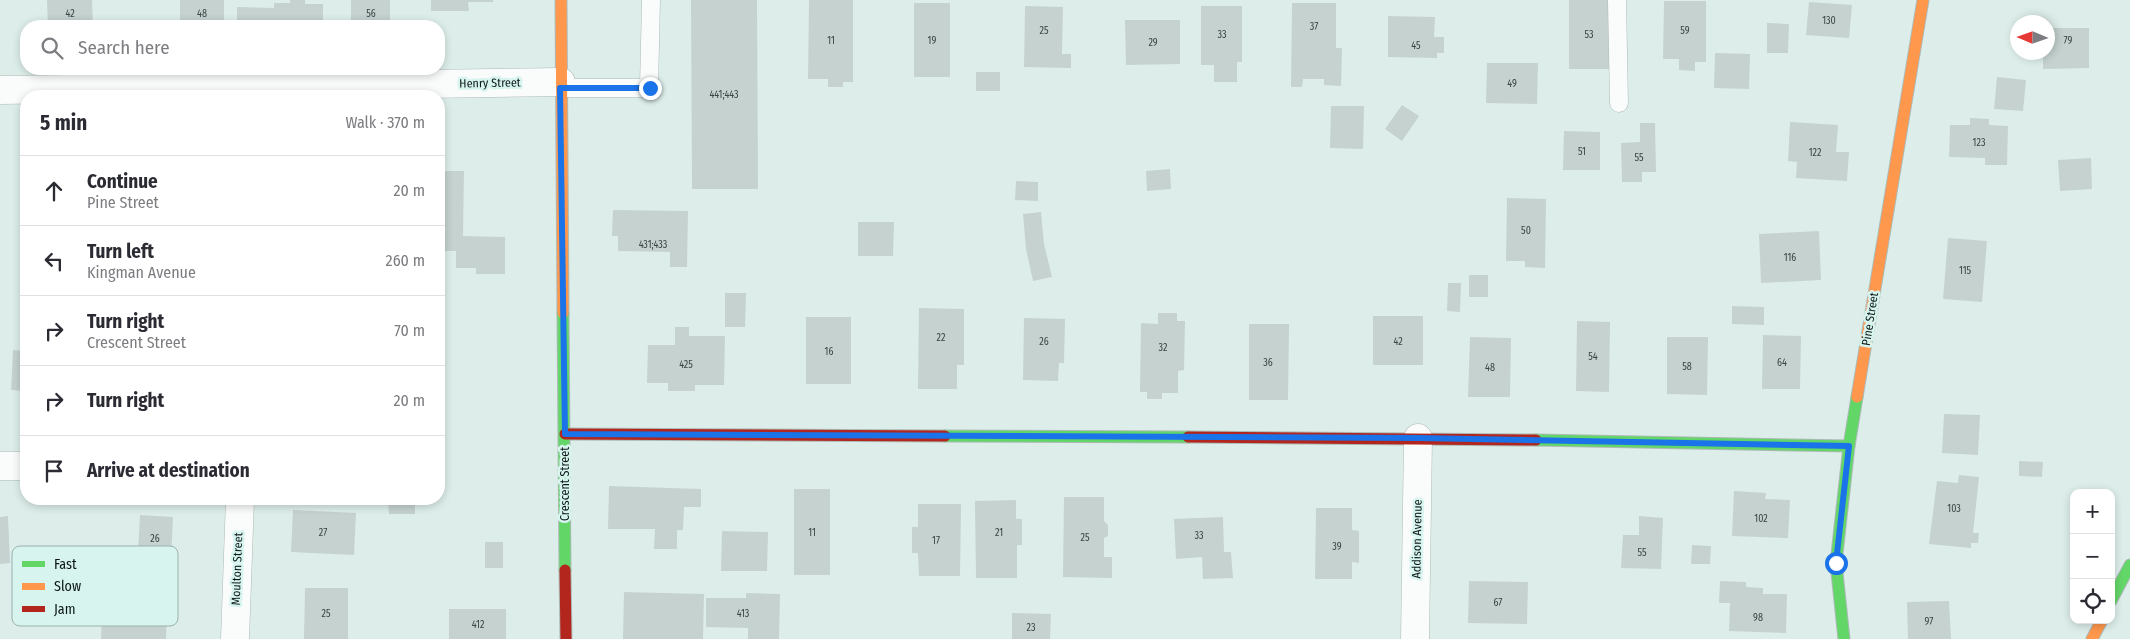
<!DOCTYPE html>
<html lang="en">
<head>
<meta charset="utf-8">
<style>
  :root { --surface:#fff; --page:#f7f7f7; --text:#2b2b33; --muted:#7c7c81; --line:#e1e1e2 }
  body { margin:0; font-family:"Fira Sans Condensed",sans-serif; background:var(--page); color:var(--text) }
  .controls { position:absolute; right:15px; bottom:15px; display:grid; overflow:hidden; border-radius:10px; box-shadow:0 2px 8px #0003 }
  .controls button { width:45px; height:45px; display:grid; place-items:center; padding:0; border:0; border-bottom:1px solid var(--line); background:var(--surface); color:var(--text); font:25px sans-serif }
  .compass { position:absolute; left:2010px; top:15px; width:45px; height:45px; border-radius:50%; background:var(--surface); box-shadow:0 2px 8px #0003; rotate:272deg }
  .stop { position:absolute; width:15px; height:15px; margin:-11px; border:4px solid #1a73e8; border-radius:50%; background:#fff }
  .stop.end { background:#1a73e8; border-color:#fff; box-shadow:0 1px 5px #0008 }
  .list { margin:0; padding:0; list-style:none }
  h2 { display:flex; justify-content:space-between; align-items:center; height:65px; margin:0; padding:0 20px; font-size:21px }
  h2 small { font-size:16px; font-weight:400; color:var(--muted) }
  .list li { display:grid; grid-template-columns:32px 1fr auto; gap:15px; align-items:center; box-sizing:border-box; height:70px; padding:0 20px; border-top:1px solid var(--line) }
  .list b { display:block; font-size:19px; white-space:nowrap }
  .list p { margin:0; font-size:16px; white-space:nowrap; color:var(--muted) }
  .list em { font-size:16px; font-style:normal; color:var(--muted) }
  .icon { flex:none; width:28px; height:28px; fill:none; stroke:currentColor; stroke-width:2; stroke-linecap:round; stroke-linejoin:round }
  .map { position:relative; flex:none; width:2130px; height:639px; overflow:hidden }
  .search { position:absolute; background:var(--surface); box-shadow:0 2px 8px #0003; left:20px; top:20px; width:425px; height:55px; display:flex; align-items:center; gap:12px; box-sizing:border-box; padding:0 18px; border-radius:20px; color:var(--muted); font-size:19px }
  .panel { position:absolute; background:var(--surface); box-shadow:0 2px 8px #0003; left:20px; top:90px; width:425px; height:415px; border-radius:20px }
  .map>svg:first-child { display:block }
  .building { fill:#c5d2d0 }
  .lines { fill:none; stroke-linecap:round; stroke-linejoin:round }
  .lane-casing { stroke:#adbab7; stroke-width:19 }
  .street-casing { stroke:#adbab7; stroke-width:29 }
  .fast-casing { stroke:#adbab7; stroke-width:13 }
  .slow-casing { stroke:#adbab7; stroke-width:13 }
  .jam-casing { stroke:#adbab7; stroke-width:13 }
  .lane { stroke:#fafcfc; stroke-width:18 }
  .street { stroke:#fafcfc; stroke-width:28 }
  .fast { stroke:#63d668; stroke-width:11 }
  .slow { stroke:#ff974d; stroke-width:11 }
  .jam { stroke:#b3261e; stroke-width:11 }
  .route { stroke:#1a73e8; stroke-width:6 }
  .labels { text-anchor:middle; stroke-width:5; stroke-linejoin:round; paint-order:stroke }
  .number-label { font-size:10px; fill:#3a4544 }
  .street-label { font-size:12px; fill:#0c1615; stroke:#d7f4ee }
  .key { fill:#d7f4ee; stroke:#9ab1ad; stroke-width:1 }
  .key-label { font-size:14px; fill:#0c1615 }
</style>
</head>
<body>
<div class="map">
<svg width="2130" height="639" viewBox="0 0 2130 639">
  <rect width="100%" height="100%" fill="#ddeeea"/>
  <!-- building -->
  <g class="building">
    <path d="M47,0H92L93,26H48Z"/>
    <rect x="180" y="0" width="44" height="26"/>
    <path d="M290,0H305V4H323V26L237,25V7L274,8V3H290Z"/>
    <rect x="351" y="0" width="39" height="26"/>
    <path d="M431,0H493V2H468L469,11H431Z"/>
    <path d="M691,0H757L758,189H692Z"/>
    <path d="M809,0H853V82H843V87H828V79H808Z"/>
    <path d="M1569,0H1610L1609,69H1569Z"/>
    <path d="M1664,1H1706V62H1695V71L1679,70V59H1663Z"/>
    <path d="M1809,2L1852,5L1849,38L1806,35Z"/>
    <rect x="914" y="3" width="36" height="74"/>
    <path d="M1292,3H1336V48H1342L1341,86L1324,85V79H1303L1302,87H1291Z"/>
    <path d="M1025,6L1063,7L1062,54H1071V68L1024,67Z"/>
    <path d="M1201,6H1242V62H1237V82H1214V65H1201Z"/>
    <path d="M1388,16L1435,17L1434,37H1444V53H1437V58L1388,57Z"/>
    <path d="M1125,20H1180V64L1126,65Z"/>
    <path d="M1767,23L1789,24L1788,53H1767Z"/>
    <path d="M2048,28H2089V68L2043,69V52H2048Z"/>
    <path d="M1715,53L1750,54L1749,89L1714,88Z"/>
    <path d="M1487,63H1538L1537,104L1486,103Z"/>
    <rect x="976" y="72" width="24" height="19"/>
    <path d="M1997,77L2026,80L2023,111L1994,109Z"/>
    <path d="M1402,105L1419,116L1402,141L1385,129Z"/>
    <path d="M1331,106H1364L1363,149L1330,148Z"/>
    <path d="M1970,118L1989,119V125L2008,126L2007,165H1985V158L1949,157L1950,125H1970Z"/>
    <path d="M1790,122L1838,125L1836,152H1849L1847,181L1796,178L1797,162L1788,161Z"/>
    <path d="M1640,123H1655L1656,172H1642V182H1622L1621,143L1640,142Z"/>
    <path d="M1564,131L1600,132V170H1563Z"/>
    <path d="M2091,158L2092,189L2060,191L2058,160Z"/>
    <path d="M1170,169L1171,189L1147,191L1146,171Z"/>
    <path d="M439,171H464L463,236L505,237V274H476V268H456V251H439Z"/>
    <path d="M1016,181L1038,182V201L1015,200Z"/>
    <path d="M1507,198L1546,199L1545,268L1525,267V261H1506Z"/>
    <path d="M613,210L688,211L687,267H670V252L618,251V236H612Z"/>
    <path d="M1041,212L1044,244L1052,277L1033,281L1026,249L1023,214Z"/>
    <path d="M858,222H894L893,256H858Z"/>
    <path d="M1819,231L1821,280L1761,283L1759,234Z"/>
    <path d="M1948,238L1987,241L1982,302L1943,299Z"/>
    <rect x="1469" y="275" width="19" height="22"/>
    <path d="M24,282H26V305H23Z"/>
    <path d="M1448,283H1461L1460,312L1447,311Z"/>
    <path d="M725,293H746L745,327H725Z"/>
    <path d="M1732,306L1764,307V325L1732,324Z"/>
    <path d="M919,308L964,309V365H957V389H918Z"/>
    <path d="M1158,313H1177V321H1185L1184,370L1178,371V393H1162V399H1147V392H1140L1141,323L1158,324Z"/>
    <rect x="1373" y="316" width="50" height="49"/>
    <rect x="806" y="317" width="45" height="67"/>
    <path d="M1024,318L1065,319L1064,363H1059L1058,381L1023,380Z"/>
    <path d="M1577,321L1610,322L1609,392L1576,391Z"/>
    <path d="M1249,324H1289L1288,400H1249Z"/>
    <path d="M675,327H689V336H725L724,385H695V391H668V383H647L648,345H675Z"/>
    <path d="M1763,335L1801,336L1800,389H1762Z"/>
    <path d="M1470,337L1511,338L1510,397H1468Z"/>
    <path d="M1667,337H1708L1707,395L1667,394Z"/>
    <path d="M13,350L26,351V391L11,390Z"/>
    <path d="M1944,414L1980,415L1978,455L1942,453Z"/>
    <path d="M2019,461L2043,462L2042,477L2019,476Z"/>
    <path d="M1959,475L1979,477L1973,533H1979L1978,543H1971V548L1929,544L1937,481L1958,483Z"/>
    <path d="M609,486L701,489V507H684L683,530H677V549H654L655,529H608Z"/>
    <rect x="794" y="489" width="36" height="86"/>
    <path d="M1734,491L1766,493L1765,499L1790,500L1788,538L1732,536Z"/>
    <path d="M1064,497H1104V521L1108,525V536L1104,538V557H1112V578L1063,577Z"/>
    <path d="M388,499H415V514H389Z"/>
    <path d="M1016,500V519H1022V545H1017V578H976L975,501Z"/>
    <path d="M918,504H961L960,576H919L918,553H912V527H918Z"/>
    <path d="M1316,508H1352V530L1359,531V563L1352,562V579H1315Z"/>
    <path d="M293,510L356,513L354,555L291,552Z"/>
    <path d="M140,515L173,517L171,559H156L154,589L136,588Z"/>
    <path d="M8,516L10,563L0,564V517Z"/>
    <path d="M1639,516L1663,518L1661,569L1621,568L1623,535H1639Z"/>
    <path d="M1223,517L1224,552H1231L1233,578L1203,579L1202,557L1176,559L1174,519Z"/>
    <path d="M722,531L768,532L767,571H721Z"/>
    <rect x="485" y="542" width="18" height="26"/>
    <path d="M1692,545L1711,546L1710,564H1691Z"/>
    <path d="M1469,581L1528,582L1527,624L1468,623Z"/>
    <path d="M1720,581L1746,582V587L1763,588V594H1787L1786,633L1729,631L1730,603H1719Z"/>
    <path d="M305,588H348V639H304Z"/>
    <path d="M624,592L704,594L703,639H623Z"/>
    <path d="M746,593L780,594L779,639H748V628L706,627V598H746Z"/>
    <path d="M1949,601L1951,639H1908L1907,602Z"/>
    <path d="M102,609L167,612L166,639H101Z"/>
    <rect x="449" y="609" width="57" height="30"/>
    <path d="M1012,613L1051,614L1050,639H1012Z"/>
  </g>
  <g class="lines">
    <!-- lane casing -->
    <g class="lane-casing">
      <g id="lane">
        <path d="M1617,0L1619,103"/>
        <path d="M560,88H649L651,0"/>
      </g>
    </g>
    <!-- street casing -->
    <g class="street-casing">
      <g id="street">
        <path d="M0,90L561,82"/>
        <path d="M0,466H26"/>
        <path d="M235,639L240,499"/>
        <path d="M1415,639L1418,438"/>
      </g>
    </g>
    <!-- fast casing -->
    <g class="fast-casing">
      <g id="fast">
        <path d="M563,313L565,570"/>
        <path d="M945,436L1188,437"/>
        <path d="M1536,440L1849,446"/>
        <path d="M2111,601L2130,565"/>
        <path d="M1844,639L1836,563L1849,446L1857,397"/>
      </g>
    </g>
    <!-- slow casing -->
    <g class="slow-casing">
      <g id="slow">
        <path d="M561,0L563,313"/>
        <path d="M1857,397L1923,0"/>
        <path d="M2092,639L2102,620"/>
      </g>
    </g>
    <!-- jam casing -->
    <g class="jam-casing">
      <g id="jam">
        <path d="M565,434L945,436"/>
        <path d="M1188,437L1536,440"/>
        <path d="M565,570L566,639"/>
      </g>
    </g>
    <!-- lane -->
    <use href="#lane" class="lane"/>
    <!-- street -->
    <use href="#street" class="street"/>
    <!-- fast -->
    <use href="#fast" class="fast"/>
    <!-- slow -->
    <use href="#slow" class="slow"/>
    <!-- jam -->
    <use href="#jam" class="jam"/>
  </g>
  <g class="lines">
    <!-- route -->
    <path class="route" d="M650,88H560L565,434L1418,438L1849,446L1836,563"/>
  </g>
  <g class="labels">
    <!-- number labels -->
    <g class="number-label">
      <text x="70" y="17">42</text>
      <text x="202" y="17">48</text>
      <text x="371" y="17">56</text>
      <text x="1829" y="24">130</text>
      <text x="1314" y="30">37</text>
      <text x="1044" y="34">25</text>
      <text x="1685" y="34">59</text>
      <text x="1222" y="38">33</text>
      <text x="1589" y="38">53</text>
      <text x="831" y="44">11</text>
      <text x="932" y="44">19</text>
      <text x="2068" y="44">79</text>
      <text x="1153" y="46">29</text>
      <text x="1416" y="49">45</text>
      <text x="1512" y="87">49</text>
      <text x="724" y="98">441;443</text>
      <text x="1979" y="146">123</text>
      <text x="1582" y="155">51</text>
      <text x="1815" y="156">122</text>
      <text x="1639" y="161">55</text>
      <text x="1526" y="234">50</text>
      <text x="653" y="248">431;433</text>
      <text x="1790" y="261">116</text>
      <text x="1965" y="274">115</text>
      <text x="941" y="341">22</text>
      <text x="1044" y="345">26</text>
      <text x="1398" y="345">42</text>
      <text x="1163" y="351">32</text>
      <text x="829" y="355">16</text>
      <text x="1593" y="360">54</text>
      <text x="1268" y="366">36</text>
      <text x="1782" y="366">64</text>
      <text x="686" y="368">425</text>
      <text x="1687" y="370">58</text>
      <text x="1490" y="371">48</text>
      <text x="1954" y="512">103</text>
      <text x="1761" y="522">102</text>
      <text x="323" y="536">27</text>
      <text x="812" y="536">11</text>
      <text x="999" y="536">21</text>
      <text x="1199" y="539">33</text>
      <text x="1085" y="541">25</text>
      <text x="155" y="542">26</text>
      <text x="936" y="544">17</text>
      <text x="1337" y="550">39</text>
      <text x="1642" y="556">55</text>
      <text x="1498" y="606">67</text>
      <text x="326" y="617">25</text>
      <text x="743" y="617">413</text>
      <text x="1758" y="621">98</text>
      <text x="1929" y="625">97</text>
      <text x="478" y="628">412</text>
      <text x="1031" y="631">23</text>
    </g>
    <!-- street labels -->
    <g class="street-label">
      <text transform="translate(490 83) rotate(-1)" y="4">Henry Street</text>
      <text transform="translate(1870 319) rotate(-81)" y="4">Pine Street</text>
      <text transform="translate(565 484) rotate(-90)" y="4">Crescent Street</text>
      <text transform="translate(1417 539) rotate(-89)" y="4">Addison Avenue</text>
      <text transform="translate(237 569) rotate(-88)" y="4">Moulton Street</text>
    </g>
  </g>
  <!-- legend -->
  <rect x="12" y="546" width="166" height="80" rx="8" class="key"/>
  <rect x="22" y="561" width="23" height="6" fill="#63d668"/>
  <rect x="22" y="583" width="23" height="7" fill="#ff974d"/>
  <rect x="22" y="606" width="23" height="6" fill="#b3261e"/>
  <g class="key-label">
    <text x="54" y="569">Fast</text>
    <text x="54" y="591">Slow</text>
    <text x="54" y="614">Jam</text>
  </g>
</svg>
<div class="controls">
<button>+</button>
<button>−</button>
<button><svg class="icon" aria-label="locate" viewBox="0 0 24 24"><circle cx="12" cy="12" r="6"/><path d="M12 2v4M12 18v4M2 12h4M18 12h4"/></svg></button>
</div>
<svg class="compass" viewBox="-18 -18 36 36"><path d="M0-13l5 13h-10z" fill="#e53935"/><path d="M0 13l5-13h-10z" fill="#7c7c81"/></svg>
<div class="stop" style="left:1836px;top:563px"></div>
<div class="stop end" style="left:650px;top:88px"></div>
<div class="search"><svg class="icon" aria-label="search" viewBox="0 0 24 24"><circle cx="10" cy="10" r="6"/><path d="M15 15l6 6"/></svg>Search here</div>
<section class="panel">
<h2>5 min<small>Walk · 370 m</small></h2>
<ul class="list">
<li><svg class="icon" aria-label="ahead" viewBox="0 0 24 24"><path d="M12 20V5M6 11l6-6 6 6"/></svg><div><b>Continue</b><p>Pine Street</p></div><em>20 m</em></li>
<li><svg class="icon" aria-label="left" viewBox="0 0 24 24"><path d="M17 20v-9H6M10 6l-5 5 5 5"/></svg><div><b>Turn left</b><p>Kingman Avenue</p></div><em>260 m</em></li>
<li><svg class="icon" aria-label="right" viewBox="0 0 24 24"><path d="M7 20v-9h11M14 6l5 5-5 5"/></svg><div><b>Turn right</b><p>Crescent Street</p></div><em>70 m</em></li>
<li><svg class="icon" aria-label="right" viewBox="0 0 24 24"><path d="M7 20v-9h11M14 6l5 5-5 5"/></svg><div><b>Turn right</b></div><em>20 m</em></li>
<li><svg class="icon" aria-label="arrive" viewBox="0 0 24 24"><path d="M6 21V4h12l-3 4 3 4H6"/></svg><div><b>Arrive at destination</b></div></li>
</ul>
</section>
</div>
</body>
</html>
